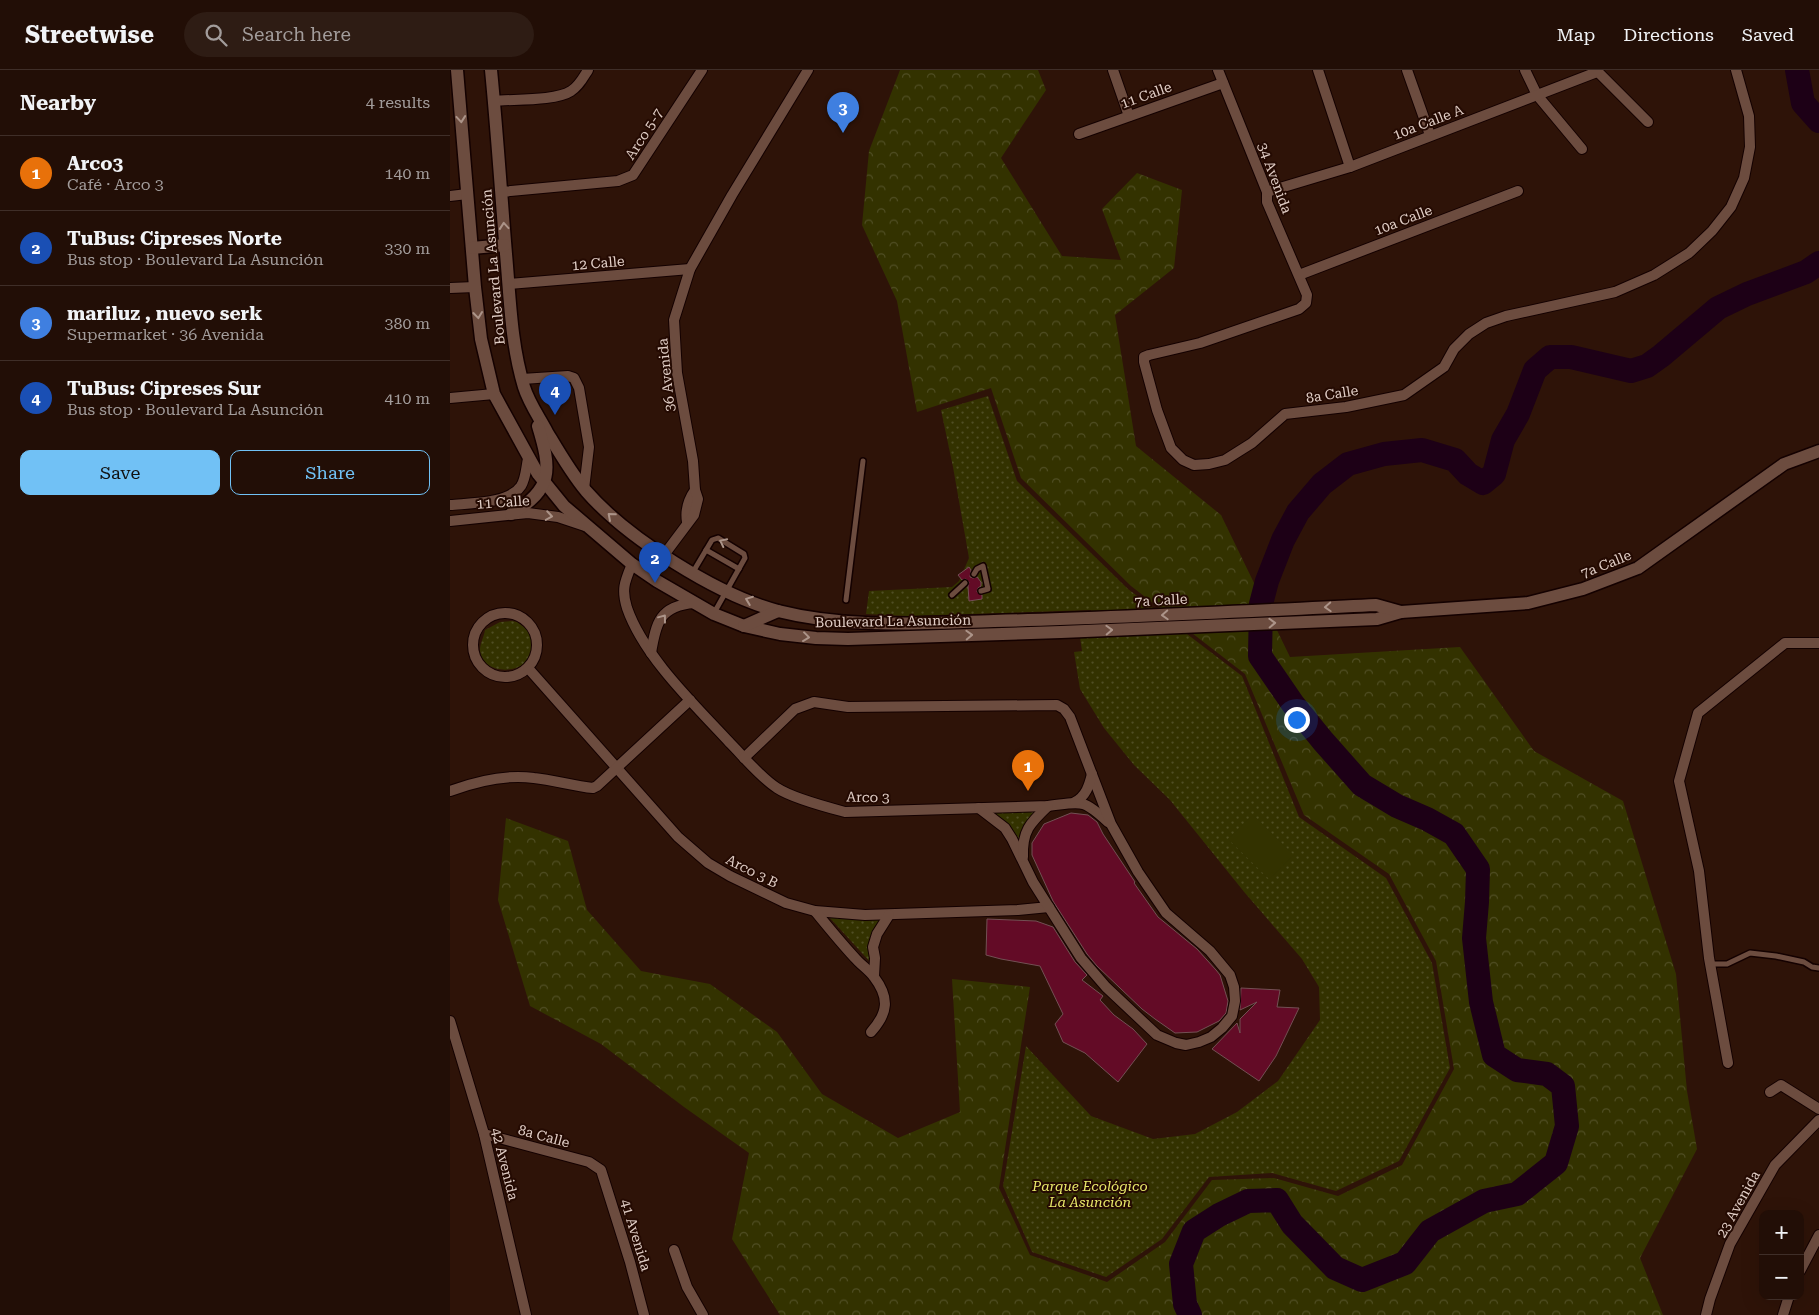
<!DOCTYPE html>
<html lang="en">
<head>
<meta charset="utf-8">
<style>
  :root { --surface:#220e06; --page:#2e1c14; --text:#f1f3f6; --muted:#a29c9b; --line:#3f2e28; --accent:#71c1f5 }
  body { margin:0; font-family:"Roboto Serif",serif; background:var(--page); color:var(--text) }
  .controls { position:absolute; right:15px; bottom:15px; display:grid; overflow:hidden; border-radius:10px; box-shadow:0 5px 20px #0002 }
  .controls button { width:45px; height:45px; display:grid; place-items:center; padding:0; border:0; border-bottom:1px solid var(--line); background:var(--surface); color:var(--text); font:25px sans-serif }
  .you { position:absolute; left:846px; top:649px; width:18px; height:18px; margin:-12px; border:4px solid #fff; border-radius:50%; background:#1a73e8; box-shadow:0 0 0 8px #1a73e833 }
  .badge { display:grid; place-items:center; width:32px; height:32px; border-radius:50%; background:var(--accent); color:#fff; font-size:16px; font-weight:700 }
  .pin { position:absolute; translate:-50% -41px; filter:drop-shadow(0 1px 2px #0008) }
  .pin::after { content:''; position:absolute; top:26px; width:18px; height:15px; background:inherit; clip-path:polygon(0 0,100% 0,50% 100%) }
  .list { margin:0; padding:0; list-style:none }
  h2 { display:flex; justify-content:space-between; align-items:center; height:65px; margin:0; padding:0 20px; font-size:21px }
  h2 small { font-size:16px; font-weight:400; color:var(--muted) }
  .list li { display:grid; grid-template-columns:32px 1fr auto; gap:15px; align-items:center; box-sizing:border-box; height:75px; padding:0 20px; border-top:1px solid var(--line) }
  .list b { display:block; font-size:19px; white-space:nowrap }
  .list p { margin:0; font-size:16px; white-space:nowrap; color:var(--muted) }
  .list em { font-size:16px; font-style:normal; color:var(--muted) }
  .actions { display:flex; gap:10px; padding:15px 20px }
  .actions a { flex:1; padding:11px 0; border:1px solid var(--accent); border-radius:10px; text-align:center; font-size:18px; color:var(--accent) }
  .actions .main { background:var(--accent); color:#111 }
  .icon { flex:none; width:28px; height:28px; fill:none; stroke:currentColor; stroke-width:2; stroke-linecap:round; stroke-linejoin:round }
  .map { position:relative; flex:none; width:1369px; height:1245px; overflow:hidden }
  header { display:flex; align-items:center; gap:30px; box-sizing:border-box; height:70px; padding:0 25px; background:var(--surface); border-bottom:1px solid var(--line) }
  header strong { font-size:24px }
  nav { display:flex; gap:28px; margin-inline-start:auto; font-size:18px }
  .search { width:350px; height:45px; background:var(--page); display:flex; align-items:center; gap:12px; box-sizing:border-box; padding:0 18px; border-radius:28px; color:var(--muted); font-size:19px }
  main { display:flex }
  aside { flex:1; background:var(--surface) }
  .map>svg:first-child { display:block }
  .forest { fill:url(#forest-crowns) }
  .park { fill:url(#park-dots) }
  .garden { fill:#333200 }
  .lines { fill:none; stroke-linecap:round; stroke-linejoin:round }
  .river { stroke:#1d0016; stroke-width:24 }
  .building { fill:#630b26; stroke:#735054 }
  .lane-casing { stroke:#140100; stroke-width:8 }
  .street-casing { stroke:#140100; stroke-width:12 }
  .secondary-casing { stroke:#140100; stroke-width:15 }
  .lane { stroke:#6c4c3f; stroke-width:5 }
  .street { stroke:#6c4c3f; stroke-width:10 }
  .secondary { stroke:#6c4c3f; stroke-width:12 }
  .oneway { stroke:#ac9489 }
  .labels { text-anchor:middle; stroke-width:4; stroke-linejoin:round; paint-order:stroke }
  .street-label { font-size:14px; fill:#e1cec6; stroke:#240a02 }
  .park-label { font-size:14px; font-style:italic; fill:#e8e869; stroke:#240a02 }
</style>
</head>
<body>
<header>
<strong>Streetwise</strong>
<div class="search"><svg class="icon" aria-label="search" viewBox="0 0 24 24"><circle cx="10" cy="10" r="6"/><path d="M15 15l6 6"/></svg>Search here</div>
<nav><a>Map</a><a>Directions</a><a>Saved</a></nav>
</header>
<main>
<aside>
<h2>Nearby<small>4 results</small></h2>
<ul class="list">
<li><span class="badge" style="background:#e8710a">1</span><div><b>Arco3</b><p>Café · Arco 3</p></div><em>140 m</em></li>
<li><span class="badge" style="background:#1a4fb4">2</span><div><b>TuBus: Cipreses Norte</b><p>Bus stop · Boulevard La Asunción</p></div><em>330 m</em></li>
<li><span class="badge" style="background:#3f7fe0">3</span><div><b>mariluz , nuevo serk</b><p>Supermarket · 36 Avenida</p></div><em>380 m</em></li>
<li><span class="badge" style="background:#1a4fb4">4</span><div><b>TuBus: Cipreses Sur</b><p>Bus stop · Boulevard La Asunción</p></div><em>410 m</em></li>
</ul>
<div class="actions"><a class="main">Save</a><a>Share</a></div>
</aside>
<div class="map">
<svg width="1369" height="1245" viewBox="0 0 1369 1245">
  <defs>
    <pattern id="forest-crowns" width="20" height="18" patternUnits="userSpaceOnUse" patternTransform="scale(1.25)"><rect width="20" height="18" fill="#333200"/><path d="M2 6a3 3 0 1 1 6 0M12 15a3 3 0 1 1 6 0" fill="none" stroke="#504e24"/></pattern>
    <pattern id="park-dots" width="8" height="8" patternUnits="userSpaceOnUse" patternTransform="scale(1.25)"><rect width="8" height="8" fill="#333200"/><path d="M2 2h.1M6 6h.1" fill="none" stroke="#504e24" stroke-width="1.8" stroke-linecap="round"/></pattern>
  </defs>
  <rect width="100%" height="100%" fill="#2e1308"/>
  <!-- forest -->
  <path class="forest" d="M450,0H588L596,20L551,88L612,186L671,190L652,139L687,103L732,120L724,198L665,245L686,376L771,445L840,587L1010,577L1084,681L1173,731L1226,904L1237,1021L1247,1079L1190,1188L1213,1245H330L282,1169L299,1083L234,1037L151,974L80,936L48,830L56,748L118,771L137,840L191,901L260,914L327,962L372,1024L448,1068L510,1042L502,909L580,917L549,1118L580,1185L657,1212L715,1172L762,1110L824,1108L888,1126L952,1095L1004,999L986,891L939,804L854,745L795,604L681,516L571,408L541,318L467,342L447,231L412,155L419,81Z"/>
  <!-- park -->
  <g class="park">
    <path d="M538,326L567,411L678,519L792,606L849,747L936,808L982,893L1000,998L949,1091L886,1121L822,1103L759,1107L712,1169L656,1207L582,1182L553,1116L576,976L641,1046L703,1069L745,1064L787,1042L828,1011L870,950L869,917L852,889L795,823L720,730L684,695L654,658L630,619L624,582L632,581L630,567L644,565L641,540L458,546L416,544L419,521L502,517L509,511L519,488L503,397L491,340Z"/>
    <path d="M62,551L67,552L80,562C81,568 84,575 83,581C78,605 32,607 30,580C30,573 34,567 35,560L50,552Z"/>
    <path d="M592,739L570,777L536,740Z"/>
    <path d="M379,847L430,849L421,869L422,894Z"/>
  </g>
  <!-- garden -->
  <path class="garden" d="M803,745L844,785L819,809L778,769Z"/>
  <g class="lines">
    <!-- river -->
    <g class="river">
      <path d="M1347,0L1353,33L1369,51"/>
      <path d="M740,1245L735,1234L731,1194L744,1161L769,1145L798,1131L827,1130L842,1154L885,1198L912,1210L955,1193L980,1161L1034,1131L1067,1124L1106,1093L1117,1056L1113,1016L1097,1004L1067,1000L1044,985L1031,932L1024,868L1027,832L1028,799L1004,764L977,749L947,736L912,715L873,671L843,634L810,586L811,534L817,511L833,470L848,442L872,414L898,394L934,384L972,380L1005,390L1018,404L1033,413L1044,404L1053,370L1068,344L1085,300L1100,287H1121L1181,301L1197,296L1211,286L1268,238L1297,224L1356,202L1369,193"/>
    </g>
  </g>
  <!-- building -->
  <g class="building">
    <path d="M519,497L521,500L520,507L523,508L527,507L531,512V516L528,518L527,522L532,525V529L519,531L518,516L519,512L516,509L512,510L508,505Z"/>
    <path d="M621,743L638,745L647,752L653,764L685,812L684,813L708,847L747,879L766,900L770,905L778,931L776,943L769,951L747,962L725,963L705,949L692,939L647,896L637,884L603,831L582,785V773L594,754Z"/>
    <path d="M537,849L586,851L603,857L625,892L637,905L632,910L653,926L650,930L664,945L683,959L697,974L668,1012L635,983L613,972L605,954L613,944L590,896L551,889L536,885Z"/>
    <path d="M791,918L830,920L827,937L849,938L826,986L809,1011L762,979L787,953L790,963V949L807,932L790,940Z"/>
  </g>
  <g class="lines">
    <!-- lane casing -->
    <g class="lane-casing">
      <g id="lane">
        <path d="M256,480L289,499"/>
        <path d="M243,502L262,470L268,468L294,484L295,488L264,543"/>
        <path d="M524,504L527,499L533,496L538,519L531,521"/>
        <path d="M502,525L515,513"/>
        <path d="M396,530L413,391"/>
        <path d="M1260,894H1277L1300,883L1326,886L1354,892L1362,897L1369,898"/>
      </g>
    </g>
    <!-- street casing -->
    <g class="street-casing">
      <g id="street">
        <path d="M663,0L679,46"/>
        <path d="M768,0L817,122V132L857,225L856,233L849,239L750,273L699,285L694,287V292L707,340L721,378L733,390L744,395L759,394L775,390L802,373L835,344L896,337L954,325L994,297L1004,279L1019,264L1036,253L1056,246L1165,222L1204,205L1239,183L1262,161L1281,137L1294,108L1300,77L1299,46L1286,0"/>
        <path d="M868,0L900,97"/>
        <path d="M957,0L980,65"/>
        <path d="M1075,0L1087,25L1132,79"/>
        <path d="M1146,0L1198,52"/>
        <path d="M44,31C63,29 106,31 121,21C129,16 133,8 138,0"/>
        <path d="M629,64L773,13"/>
        <path d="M51,122L168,111L183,105L252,0"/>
        <path d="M817,122L900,97L1147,2"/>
        <path d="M0,126L17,124"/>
        <path d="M849,205L1068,121"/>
        <path d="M59,214L240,199"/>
        <path d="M0,218L25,217"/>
        <path d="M72,309L118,306L124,308L129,318L139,377L134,419"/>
        <path d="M0,328L44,324"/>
        <path d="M0,435C20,433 59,434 71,416C76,408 76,397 78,389"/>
        <path d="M0,451L78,443L108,447L135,456"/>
        <path d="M237,452C235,440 238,430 245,420"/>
        <path d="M182,494C175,511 171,519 177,538C194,587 245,635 280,673C293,686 311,708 327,718C342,728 376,737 395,742L598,736C632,732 632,728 658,752"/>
        <path d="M196,504L214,485L244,445L248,429L245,420L243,391L227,303L224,250L240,199L282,125L358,0"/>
        <circle cx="55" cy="575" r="32"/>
        <path d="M201,583C206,552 210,536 244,533"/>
        <path d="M78,598L228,767L258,793L280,806L336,833L365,841L415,845L568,840L599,837"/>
        <path d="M294,688L345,639L364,632L398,637L607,635L614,639L620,647L661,754L688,802L716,843L760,881L780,905L784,917L785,931L782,946L772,958L761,967L749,972L736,975L726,973L707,965L656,917L631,888L583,812L562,769L555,758L529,738"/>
        <path d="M0,721C27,711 55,704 84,708C104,710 123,716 143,718L147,716L240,630"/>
        <path d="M625,732C636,726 639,716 642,704"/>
        <path d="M573,787C572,761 580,753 598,736"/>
        <path d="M365,841C378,857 391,873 405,888C411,895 419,900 424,907C440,928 438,943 421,962"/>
        <path d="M424,906L425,888L423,877L427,864L439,845"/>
        <path d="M0,951L34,1064L76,1245"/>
        <path d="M1278,993L1259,888L1249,801L1229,711L1248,643L1335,573H1369"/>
        <path d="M1320,1022L1331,1015L1369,1039"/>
        <path d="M34,1064L139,1092L151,1100L180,1192L194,1245"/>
        <path d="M224,1180L237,1217L253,1245"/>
        <path d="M1350,1201L1369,1165"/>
        <path d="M1256,1245L1260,1229L1280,1174L1325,1095L1369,1050"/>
        <path d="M1333,1245L1339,1226"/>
      </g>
    </g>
    <!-- secondary casing -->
    <g class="secondary-casing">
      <g id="secondary">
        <path d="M7,0L25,217L31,269L44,324L88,404L114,436L182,494L207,511L264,544L294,556L330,564L366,568L398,569L611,562L927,549L951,542L1078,533L1133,519L1188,498L1334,394L1369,381"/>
        <path d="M41,0C47,61 51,123 56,184C60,229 61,274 74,317C79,333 89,347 97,362C109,382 121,403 136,421C177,468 267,525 328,541C399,559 472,553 544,551C672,548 799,541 926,535L951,542"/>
        <path d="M22,178L55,175"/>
        <path d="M61,444C104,419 101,399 88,356"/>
        <path d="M294,556L328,541"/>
      </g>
    </g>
    <!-- lane -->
    <use href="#lane" class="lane"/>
    <!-- street -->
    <use href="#street" class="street"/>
    <!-- secondary -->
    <use href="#secondary" class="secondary"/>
  </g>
  <!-- one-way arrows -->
  <defs><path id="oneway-chevron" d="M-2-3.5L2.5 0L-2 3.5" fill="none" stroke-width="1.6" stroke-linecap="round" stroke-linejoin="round" transform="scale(1.25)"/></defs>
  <g class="oneway">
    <use href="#oneway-chevron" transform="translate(11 49) rotate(85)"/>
    <use href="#oneway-chevron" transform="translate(54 156) rotate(-95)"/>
    <use href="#oneway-chevron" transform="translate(28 245) rotate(83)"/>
    <use href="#oneway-chevron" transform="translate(99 446) rotate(9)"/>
    <use href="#oneway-chevron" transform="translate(161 446) rotate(-139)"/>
    <use href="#oneway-chevron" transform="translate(273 472) rotate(-154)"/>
    <use href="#oneway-chevron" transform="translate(299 530) rotate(-159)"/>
    <use href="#oneway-chevron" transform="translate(878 537) rotate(177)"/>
    <use href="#oneway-chevron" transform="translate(715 545) rotate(177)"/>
    <use href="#oneway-chevron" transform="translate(213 548) rotate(-53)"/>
    <use href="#oneway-chevron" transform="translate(822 553) rotate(-2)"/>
    <use href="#oneway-chevron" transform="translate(659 560) rotate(-2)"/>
    <use href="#oneway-chevron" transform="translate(519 565) rotate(-2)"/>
    <use href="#oneway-chevron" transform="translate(356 567) rotate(7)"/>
  </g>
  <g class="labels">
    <!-- street labels -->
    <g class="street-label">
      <text transform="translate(696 25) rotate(-20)" y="5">11 Calle</text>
      <text transform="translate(978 52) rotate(-21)" y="5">10a Calle A</text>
      <text transform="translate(194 64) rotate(-57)" y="5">Arco 5-7</text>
      <text transform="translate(825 108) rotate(70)" y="5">34 Avenida</text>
      <text transform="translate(953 150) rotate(-21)" y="5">10a Calle</text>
      <text transform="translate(148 193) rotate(-5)" y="5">12 Calle</text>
      <text transform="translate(43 197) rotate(-95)" y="5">Boulevard La Asunción</text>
      <text transform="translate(216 305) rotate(-96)" y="5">36 Avenida</text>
      <text transform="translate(882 324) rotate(-9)" y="5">8a Calle</text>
      <text transform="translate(53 432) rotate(-4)" y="5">11 Calle</text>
      <text transform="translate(1156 494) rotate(-22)" y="5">7a Calle</text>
      <text transform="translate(711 530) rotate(-3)" y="5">7a Calle</text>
      <text transform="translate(443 551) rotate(-1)" y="5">Boulevard La Asunción</text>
      <text transform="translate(418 727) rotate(1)" y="5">Arco 3</text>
      <text transform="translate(302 801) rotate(27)" y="5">Arco 3 B</text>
      <text transform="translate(94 1066) rotate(15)" y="5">8a Calle</text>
      <text transform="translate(55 1094) rotate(76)" y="5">42 Avenida</text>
      <text transform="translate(1288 1134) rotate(-61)" y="5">23 Avenida</text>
      <text transform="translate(186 1165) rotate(73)" y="5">41 Avenida</text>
    </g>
    <!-- park labels -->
    <g class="park-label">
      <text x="640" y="1121">Parque Ecológico<tspan x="640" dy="16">La Asunción</tspan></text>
    </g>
  </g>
</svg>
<div class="controls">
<button>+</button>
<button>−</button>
</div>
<div class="you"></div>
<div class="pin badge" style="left:578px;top:721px;background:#e8710a">1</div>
<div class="pin badge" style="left:205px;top:513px;background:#1a4fb4">2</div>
<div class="pin badge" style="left:393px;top:63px;background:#3f7fe0">3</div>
<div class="pin badge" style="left:105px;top:345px;background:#1a4fb4">4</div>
</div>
</main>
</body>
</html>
